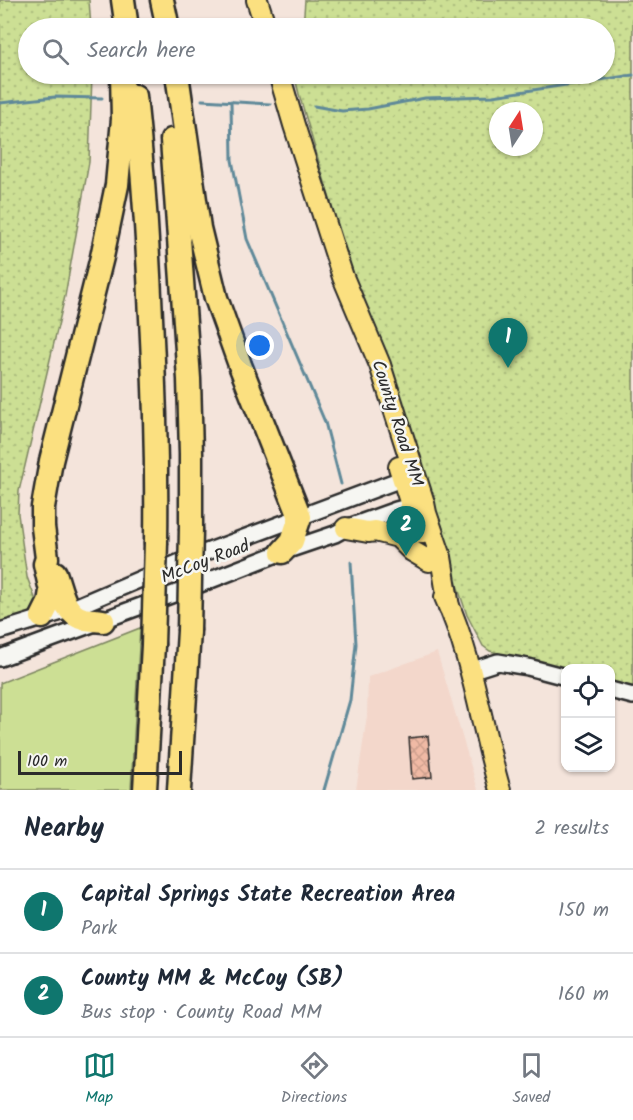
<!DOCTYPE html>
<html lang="en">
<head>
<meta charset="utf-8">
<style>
  :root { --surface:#fff; --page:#f2f2f3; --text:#1f2937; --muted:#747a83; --line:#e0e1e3; --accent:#0f766e }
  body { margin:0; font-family:Kalam,sans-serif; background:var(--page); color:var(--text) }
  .controls { position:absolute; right:18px; bottom:18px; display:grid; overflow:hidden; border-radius:12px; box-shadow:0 2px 4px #0004 }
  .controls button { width:54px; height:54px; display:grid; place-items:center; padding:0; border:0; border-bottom:2px solid var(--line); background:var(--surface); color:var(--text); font:30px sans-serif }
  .compass { position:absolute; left:489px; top:102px; width:54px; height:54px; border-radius:50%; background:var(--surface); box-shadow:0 2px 4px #0004; rotate:12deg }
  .scale { position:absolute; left:18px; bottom:15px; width:164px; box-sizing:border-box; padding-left:6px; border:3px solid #2b2b2b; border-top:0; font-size:16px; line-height:21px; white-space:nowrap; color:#2b2b2b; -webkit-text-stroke:4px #f6f6f2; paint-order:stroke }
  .you { position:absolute; left:260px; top:346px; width:21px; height:21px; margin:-15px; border:4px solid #fff; border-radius:50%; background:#1a73e8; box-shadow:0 0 0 9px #1a73e833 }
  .badge { display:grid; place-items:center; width:39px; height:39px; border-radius:50%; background:var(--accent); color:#fff; font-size:20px; font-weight:700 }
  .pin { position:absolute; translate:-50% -50px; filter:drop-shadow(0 2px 3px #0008) }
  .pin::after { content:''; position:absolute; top:32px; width:21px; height:18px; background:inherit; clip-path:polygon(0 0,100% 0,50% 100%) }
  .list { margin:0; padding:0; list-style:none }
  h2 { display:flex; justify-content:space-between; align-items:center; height:78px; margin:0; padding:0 24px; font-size:26px }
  h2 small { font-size:20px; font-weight:400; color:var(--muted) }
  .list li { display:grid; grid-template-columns:39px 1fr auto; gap:18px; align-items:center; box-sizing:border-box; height:84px; padding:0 24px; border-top:2px solid var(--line) }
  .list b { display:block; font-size:22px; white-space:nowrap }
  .list p { margin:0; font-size:20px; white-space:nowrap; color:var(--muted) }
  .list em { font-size:20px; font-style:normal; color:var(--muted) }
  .icon { flex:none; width:33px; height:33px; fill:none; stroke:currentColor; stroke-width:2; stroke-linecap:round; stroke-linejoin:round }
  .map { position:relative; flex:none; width:633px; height:790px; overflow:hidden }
  .search { position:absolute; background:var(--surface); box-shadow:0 2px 4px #0004; left:18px; right:18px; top:18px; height:66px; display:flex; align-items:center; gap:15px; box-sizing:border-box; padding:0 21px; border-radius:33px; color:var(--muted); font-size:22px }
  .sheet { height:246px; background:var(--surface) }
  nav { display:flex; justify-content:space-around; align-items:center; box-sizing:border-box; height:84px; border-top:2px solid var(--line); background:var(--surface); font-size:16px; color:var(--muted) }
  nav a { display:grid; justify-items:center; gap:3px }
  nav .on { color:var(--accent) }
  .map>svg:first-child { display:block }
  .built { fill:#f3d7cb }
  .grass { fill:#ccdf94; stroke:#7c8560; stroke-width:1.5 }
  .park { fill:url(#park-dots); stroke:#7c8560; stroke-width:1.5; fill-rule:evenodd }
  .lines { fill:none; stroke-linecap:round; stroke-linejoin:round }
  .stream { stroke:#5f8999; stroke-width:3 }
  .building { fill:url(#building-cross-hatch); stroke:#2b2b2b; stroke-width:1.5 }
  .minor-casing { stroke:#2b2b2b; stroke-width:20 }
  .major-casing { stroke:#2b2b2b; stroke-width:24 }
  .highway-casing { stroke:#2b2b2b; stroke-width:27 }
  .minor { stroke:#f6f6f2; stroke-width:15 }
  .major { stroke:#fbe080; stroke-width:20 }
  .highway { stroke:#fbe080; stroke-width:22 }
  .highway-bridge-casing { stroke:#2b2b2b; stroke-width:27; stroke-linecap:butt }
  .highway-bridge { stroke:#fbe080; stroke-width:22 }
  .labels { text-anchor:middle; stroke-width:5; stroke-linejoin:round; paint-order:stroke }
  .street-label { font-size:18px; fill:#2b2b2b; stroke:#f6f6f2 }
</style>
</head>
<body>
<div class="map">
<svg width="633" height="790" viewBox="0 0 633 790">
  <defs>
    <pattern id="park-dots" width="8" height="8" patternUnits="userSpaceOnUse" patternTransform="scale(1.5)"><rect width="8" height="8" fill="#ccdf94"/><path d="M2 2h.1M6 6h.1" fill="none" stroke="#afc080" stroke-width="1.8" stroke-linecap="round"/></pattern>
    <pattern id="building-cross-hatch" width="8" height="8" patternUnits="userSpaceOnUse" patternTransform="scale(1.5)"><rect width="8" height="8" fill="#f0baa5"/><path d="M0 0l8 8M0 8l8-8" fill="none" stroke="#cea08e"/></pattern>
  </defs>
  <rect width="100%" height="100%" fill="#f4e4db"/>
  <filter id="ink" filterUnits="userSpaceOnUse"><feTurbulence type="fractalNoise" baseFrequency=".0167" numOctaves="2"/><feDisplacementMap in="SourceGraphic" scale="12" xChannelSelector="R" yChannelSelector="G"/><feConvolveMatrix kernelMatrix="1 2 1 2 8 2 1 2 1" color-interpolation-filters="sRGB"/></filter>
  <g filter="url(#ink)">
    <!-- built -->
    <path class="built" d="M437,652L478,790H356L367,716L368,677Z"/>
    <!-- grass -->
    <path class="grass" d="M140,628L131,790H0V683Z"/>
    <!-- park -->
    <g class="park">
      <path d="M0,0H89L91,28H28V74H92L89,162L65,296L19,491L18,514L27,577L40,611L0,628Z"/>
      <path d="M305,0H633V696L611,689L610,668H566L565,673L533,662L490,651L483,646L467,615L402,421L364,315L299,94L294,74H604V28H303ZM498,111H534V147H498Z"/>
    </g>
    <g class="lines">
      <!-- stream -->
      <g class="stream">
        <path d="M202,100L270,104"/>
        <path d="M231,101L232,160L247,239L325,422L341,484"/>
        <path d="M0,103L55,97L102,98"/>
        <path d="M314,106L342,111L368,109L425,98L493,96L633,75"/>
        <path d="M324,790L350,700L356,644L351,562"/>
      </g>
    </g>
    <!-- building -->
    <path class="building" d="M428,736L432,777L412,779L409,738Z"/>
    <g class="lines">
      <!-- minor casing -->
      <g class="minor-casing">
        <g id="minor">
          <path d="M0,631L68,610L185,560L412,475"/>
          <path d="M0,658L190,588L282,552L335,534L346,528L396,510L419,504"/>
          <path d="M470,671L498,662L528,667L566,677"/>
          <path d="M610,690L633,696"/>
        </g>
      </g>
      <!-- major casing -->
      <g class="major-casing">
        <g id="major">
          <path d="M257,0L266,28"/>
          <path d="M279,74L294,125L343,277L380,365L424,503L426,513L441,557L449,607"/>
          <path d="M399,467L420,533"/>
          <path d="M346,528L368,532L375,531L398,537L412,551L429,561"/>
          <path d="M445,597C473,658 481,726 500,790"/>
        </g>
      </g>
      <!-- highway casing -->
      <g class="highway-casing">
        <g id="highway">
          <path d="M123,0L127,28"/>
          <path d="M162,0L168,28"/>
          <path d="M177,74L199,228L216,298L240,365L300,517L292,541L282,552"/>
          <path d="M135,96C143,170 148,244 151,318C155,393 157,467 156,542"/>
          <path d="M172,140L189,379L191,454V528"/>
          <path d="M55,573C61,589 64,615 84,619C90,620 97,620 103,621"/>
          <path d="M42,617L49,603L51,591L45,564L47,558L43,527V507L51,461L102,257L117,185L123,119L122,74"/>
          <path d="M145,790L153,645"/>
          <path d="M179,790L189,631"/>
        </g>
      </g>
      <!-- minor -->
      <use href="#minor" class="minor"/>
      <!-- major -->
      <use href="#major" class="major"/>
      <!-- highway -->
      <use href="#highway" class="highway"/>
      <!-- highway-bridge casing -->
      <g class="highway-bridge-casing">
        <g id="highway-bridge">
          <path d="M189,631L191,528"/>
          <path d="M153,645L156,542"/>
        </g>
      </g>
      <!-- highway-bridge -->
      <use href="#highway-bridge" class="highway-bridge"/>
    </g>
  </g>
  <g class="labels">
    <!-- street labels -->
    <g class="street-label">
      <text transform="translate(398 423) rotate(72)" y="6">County Road MM</text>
      <text transform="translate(205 561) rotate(-21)" y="6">McCoy Road</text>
    </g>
  </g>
</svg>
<div class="controls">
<button><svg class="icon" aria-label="locate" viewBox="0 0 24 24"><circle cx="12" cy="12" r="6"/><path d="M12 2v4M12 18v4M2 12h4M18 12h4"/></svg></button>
<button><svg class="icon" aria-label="layers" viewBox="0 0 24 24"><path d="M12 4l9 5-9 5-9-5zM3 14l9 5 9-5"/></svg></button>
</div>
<svg class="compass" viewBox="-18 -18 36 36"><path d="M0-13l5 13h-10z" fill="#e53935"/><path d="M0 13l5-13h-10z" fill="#747a83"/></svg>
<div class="scale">100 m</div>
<div class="you"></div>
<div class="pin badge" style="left:508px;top:368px">1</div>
<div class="pin badge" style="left:406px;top:556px">2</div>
<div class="search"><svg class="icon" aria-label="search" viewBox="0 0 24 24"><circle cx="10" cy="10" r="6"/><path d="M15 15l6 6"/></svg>Search here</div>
</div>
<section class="sheet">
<h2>Nearby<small>2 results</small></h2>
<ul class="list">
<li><span class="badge">1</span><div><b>Capital Springs State Recreation Area</b><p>Park</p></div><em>150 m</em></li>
<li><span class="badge">2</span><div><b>County MM &amp; McCoy (SB)</b><p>Bus stop · County Road MM</p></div><em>160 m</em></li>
</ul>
</section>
<nav>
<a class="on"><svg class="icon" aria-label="map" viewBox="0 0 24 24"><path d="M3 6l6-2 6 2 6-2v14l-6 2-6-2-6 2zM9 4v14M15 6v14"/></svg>Map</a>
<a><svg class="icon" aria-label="directions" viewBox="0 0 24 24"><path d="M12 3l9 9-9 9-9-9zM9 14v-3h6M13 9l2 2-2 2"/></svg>Directions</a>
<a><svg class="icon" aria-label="saved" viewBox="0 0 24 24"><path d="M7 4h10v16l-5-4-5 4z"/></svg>Saved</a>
</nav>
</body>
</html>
